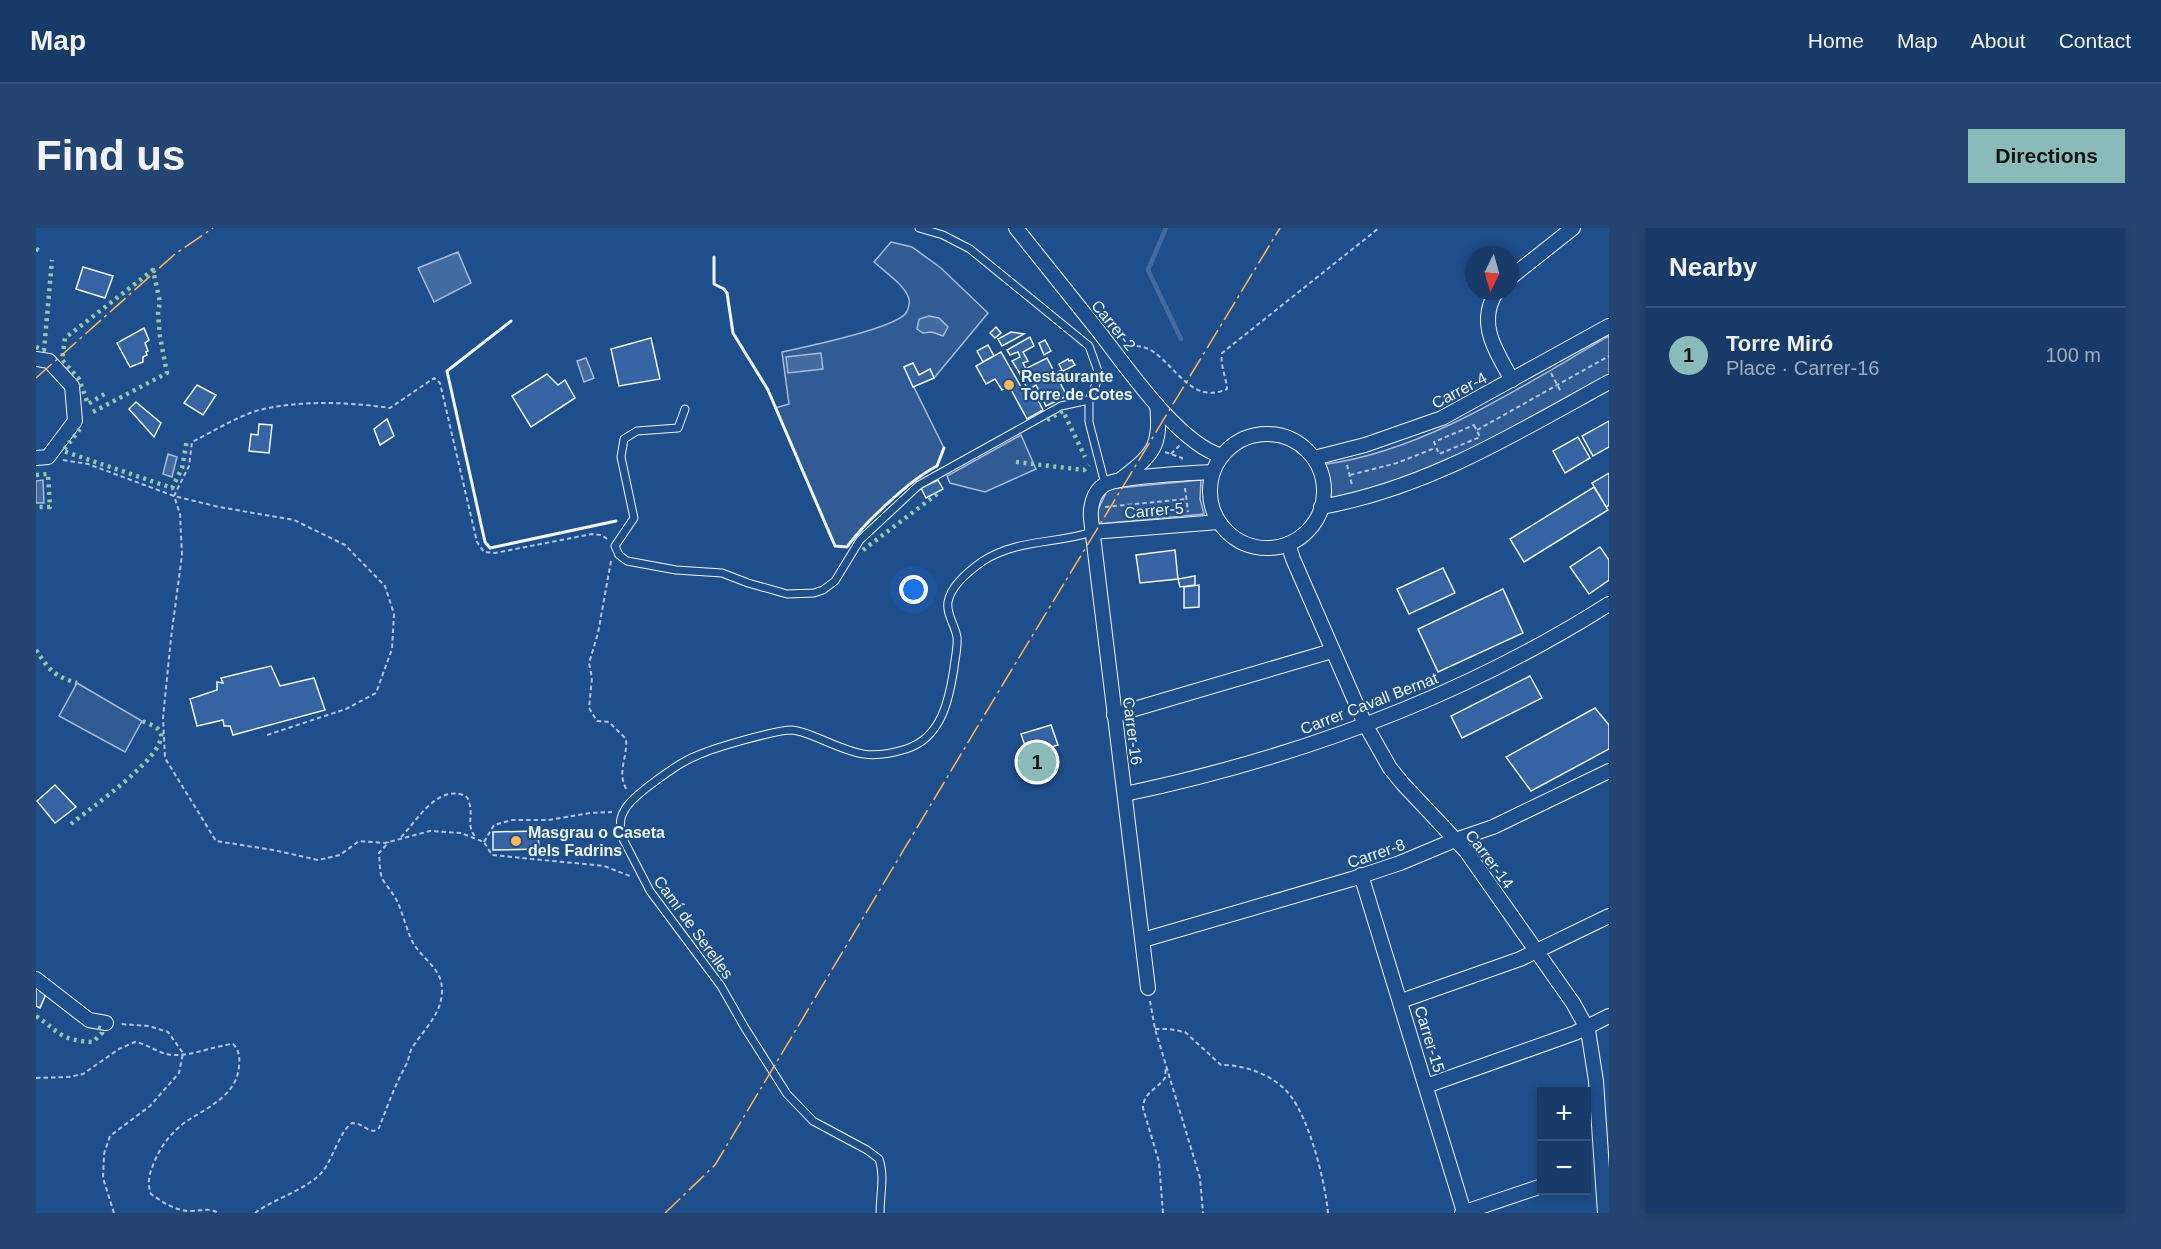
<!DOCTYPE html>
<html lang="en">
<head>
<meta charset="utf-8">
<style>
  :root { --surface:#173a69; --page:#244571; --text:#f1f3f6; --muted:#9eadc0; --line:#36547d; --accent:#8bbbb9 }
  body { margin:0; font-family:Helvetica,sans-serif; background:var(--page); color:var(--text) }
  .controls { position:absolute; right:18px; bottom:18px; display:grid; overflow:hidden; border-radius:0px; box-shadow:0 3px 9px #0003 }
  .controls button { width:54px; height:54px; display:grid; place-items:center; padding:0; border:0; border-bottom:2px solid var(--line); background:var(--surface); color:var(--text); font:30px sans-serif }
  .compass { position:absolute; left:1429px; top:18px; width:54px; height:54px; border-radius:50%; background:var(--surface); box-shadow:0 3px 9px #0003; rotate:185deg }
  .you { position:absolute; left:878px; top:362px; width:21px; height:21px; margin:-15px; border:4px solid #fff; border-radius:50%; background:#1a73e8; box-shadow:0 0 0 9px #1a73e833 }
  .badge { display:grid; place-items:center; width:39px; height:39px; border-radius:50%; background:var(--accent); color:#111; font-size:20px; font-weight:700 }
  .pin { position:absolute; translate:-50% -50%; border:3px solid #fff; box-shadow:0 2px 6px #0006 }
  .list { margin:0; padding:0; list-style:none }
  h2 { display:flex; justify-content:space-between; align-items:center; height:78px; margin:0; padding:0 24px; font-size:26px }
  h2 small { font-size:20px; font-weight:400; color:var(--muted) }
  .list li { display:grid; grid-template-columns:39px 1fr auto; gap:18px; align-items:center; box-sizing:border-box; height:96px; padding:0 24px; border-top:2px solid var(--line) }
  .list b { display:block; font-size:22px; white-space:nowrap }
  .list p { margin:0; font-size:20px; white-space:nowrap; color:var(--muted) }
  .list em { font-size:20px; font-style:normal; color:var(--muted) }
  .map { position:relative; flex:none; width:1573px; height:985px; overflow:hidden; border-radius:0px }
  header { display:flex; align-items:center; gap:36px; box-sizing:border-box; height:84px; padding:0 30px; background:var(--surface); border-bottom:2px solid var(--line) }
  header strong { font-size:28px }
  nav { display:flex; gap:33px; margin-inline-start:auto; font-size:21px }
  .intro { display:flex; align-items:center; justify-content:space-between; box-sizing:border-box; height:144px; padding:0 36px }
  h1 { margin:0; font-size:42px }
  .button { padding:15px 27px; border-radius:0px; background:var(--accent); color:#111; font-size:21px; font-weight:700 }
  main { display:flex; gap:36px; padding:0 36px }
  aside { flex:1; background:var(--surface); border-radius:0px; box-shadow:0 3px 9px #0003 }
  .map>svg:first-child { display:block }
  .green { fill:#305b95; stroke:#a8bbd7; stroke-width:1.5 }
  .water { fill:#446ba0; stroke:#a8bbd7; stroke-width:1.5 }
  .lines { fill:none; stroke-linecap:round; stroke-linejoin:round }
  .stream { stroke:#446ba0; stroke-width:4.5 }
  .building { fill:#3563a3; stroke:#f2f6ff; stroke-width:1.5 }
  .lane-casing { stroke:#f2f6ff; stroke-width:9 }
  .street-casing { stroke:#f2f6ff; stroke-width:16 }
  .path { stroke:#b3c4dc; stroke-width:2; stroke-dasharray:4.5 3; stroke-linecap:butt }
  .lane { stroke:#1f4e8c; stroke-width:7 }
  .street { stroke:#1f4e8c; stroke-width:14 }
  .hedge { stroke:#97c8a6; stroke-width:4.5; stroke-dasharray:3 4.5; stroke-linecap:butt }
  .wall { stroke:#f2f6ff; stroke-width:3 }
  .power { stroke:#ffb74d; stroke-width:1.5; stroke-dasharray:21 4.5 3 4.5; stroke-linecap:butt }
  .poi-dot { fill:#ffb74d; stroke:#1f4e8c; stroke-width:2 }
  .labels { text-anchor:middle; stroke-width:4.5; stroke-linejoin:round; paint-order:stroke }
  .street-label { font-size:16px; fill:#f2f6ff; stroke:#1f4e8c }
  .poi-label { font-size:16px; font-weight:bold; fill:#f2f6ff; stroke:#1f4e8c; text-anchor:start }
</style>
</head>
<body>
<header>
<strong>Map</strong>
<nav><a>Home</a><a>Map</a><a>About</a><a>Contact</a></nav>
</header>
<div class="intro"><h1>Find us</h1><a class="button">Directions</a></div>
<main>
<div class="map">
<svg width="1573" height="985" viewBox="0 0 1573 985">
  <rect width="100%" height="100%" fill="#1f4e8c"/>
  <!-- green -->
  <g class="green">
    <path d="M855,14L876,19L905,40L952,85L898,150L894,141L883,147L877,135L868,139L908,220L901,238C875,251 828,295 811,319L799,318L739,180L753,176L746,124C769,119 858,101 870,85C872,82 874,75 873,71C869,57 849,44 838,34Z"/>
    <path d="M1573,108V151L1510,186L1371,251L1295,272V260L1290,236C1389,223 1488,157 1573,108Z"/>
    <path d="M985,207L1000,241L949,264L914,255L911,248Z"/>
    <path d="M1165,252L1164,271L1168,286L1062,296L1060,286L1072,261Z"/>
    <path d="M41,455L106,493L89,524L23,488Z"/>
  </g>
  <!-- water -->
  <g class="water">
    <path d="M422,24L435,55L398,74L382,40Z"/>
    <path d="M893,88L903,90L912,99L907,108L896,104L887,105L881,101L883,91Z"/>
    <path d="M785,125L787,141L752,145L750,129Z"/>
    <path d="M550,130L558,150L548,154L541,133Z"/>
    <path d="M132,226L141,229L136,249L127,246Z"/>
    <path d="M7,252L8,275H0V253Z"/>
  </g>
  <g class="lines">
    <!-- stream -->
    <path class="stream" d="M1130,0L1112,42L1145,111"/>
  </g>
  <!-- building -->
  <g class="building">
    <path d="M47,39L77,48L69,70L40,61Z"/>
    <path d="M960,99L965,105L959,110L954,105Z"/>
    <path d="M108,100L113,112L109,115L112,123L110,124L111,127L107,129V134L94,139L81,115Z"/>
    <path d="M975,104L988,106L966,118L962,111Z"/>
    <path d="M994,109L998,118L987,124L992,133L987,135L990,141L983,144L976,133L984,129L982,124L974,127L971,122Z"/>
    <path d="M615,110L624,151L583,158L575,121Z"/>
    <path d="M1009,112L1015,123L1008,127L1003,115Z"/>
    <path d="M952,117L958,128L947,134L941,123Z"/>
    <path d="M965,124L988,164L996,161L1007,182L991,191L973,158L966,162L959,151L950,156L940,138Z"/>
    <path d="M1011,130L1031,168L1010,178L1000,157L992,162L983,144Z"/>
    <path d="M1032,131L1033,133L1036,132L1039,137L1027,143L1029,148L1023,151L1019,145L1026,142L1023,136Z"/>
    <path d="M877,135L883,147L894,141L898,150L877,159L868,139Z"/>
    <path d="M511,146L522,157L529,152L539,170L495,199L476,168Z"/>
    <path d="M161,157L180,167L167,187L148,175Z"/>
    <path d="M100,174L125,195L118,209L93,181Z"/>
    <path d="M351,191L358,208L344,217L338,201Z"/>
    <path d="M1573,193V219L1557,228L1546,208Z"/>
    <path d="M223,196L236,197L233,225L213,223L215,206L222,207Z"/>
    <path d="M1542,209L1554,230L1529,245L1517,223Z"/>
    <path d="M1573,245V277L1570,279L1556,255Z"/>
    <path d="M902,252L907,261L890,270L885,260Z"/>
    <path d="M1558,259L1572,282L1488,334L1474,311Z"/>
    <path d="M1564,319L1573,332V352L1553,366L1534,339Z"/>
    <path d="M1139,322L1142,351L1104,355L1100,327Z"/>
    <path d="M1407,340L1419,365L1373,386L1361,361Z"/>
    <path d="M1159,348V357L1144,359L1142,351Z"/>
    <path d="M1163,357V379L1148,380V359Z"/>
    <path d="M1467,361L1487,405L1402,444L1382,401Z"/>
    <path d="M235,438L244,458L278,450L289,482L197,507L194,498H188L187,492L161,498L154,471L181,462V454L187,455L185,450Z"/>
    <path d="M1494,448L1506,470L1426,510L1415,488Z"/>
    <path d="M1559,480L1573,497V521L1495,563L1470,529Z"/>
    <path d="M1015,497L1022,517L1005,522L1010,545L999,548L985,506Z"/>
    <path d="M19,557L40,579L19,595L1,573Z"/>
    <path d="M502,603L503,621L457,622V604Z"/>
    <path d="M0,760L10,766L4,780L0,778Z"/>
  </g>
  <g class="lines">
    <!-- lane casing -->
    <g class="lane-casing">
      <g id="lane">
        <path d="M883,0L907,7L934,21L1053,118L1062,143L1060,156L1053,172V194L1069,256"/>
        <path d="M649,181L642,200L601,203L588,211L585,229L598,290L579,318L583,327L591,333L640,342L686,345L712,355L751,366L778,365L787,362L799,353L824,312L883,257L1025,178L1053,172"/>
        <path d="M844,985C844,967 849,948 843,931L831,922L777,893L751,866L709,800L685,758L614,663L586,609C584,601 583,591 588,583C595,568 644,534 660,528C677,520 739,502 756,502C766,503 774,507 782,510C818,525 831,533 870,521C905,510 913,473 918,440C919,430 922,419 921,409C919,397 910,386 912,374C915,357 934,342 947,333C981,311 1020,316 1056,304"/>
      </g>
    </g>
    <!-- street casing -->
    <g class="street-casing">
      <g id="street">
        <path d="M980,0C1008,35 1036,70 1064,105C1091,140 1143,216 1186,228"/>
        <path d="M1474,50L1537,0"/>
        <path d="M1461,63C1440,95 1460,123 1476,152"/>
        <path d="M0,131L13,133L36,158L39,193L12,229L0,230"/>
        <circle cx="1231" cy="263" r="57"/>
        <path d="M1278,230L1329,217L1406,190L1573,98"/>
        <path d="M1084,252C1116,227 1126,220 1121,177"/>
        <path d="M1285,279C1392,260 1480,205 1573,154"/>
        <path d="M1056,304L1183,294"/>
        <path d="M1252,316L1257,331L1329,496L1354,540L1367,556L1430,623L1537,775L1552,802L1560,853L1569,985"/>
        <path d="M1078,487L1296,423"/>
        <path d="M1089,566C1260,530 1425,470 1573,376"/>
        <path d="M1325,647L1428,984"/>
        <path d="M1107,712L1316,651L1364,635L1419,612L1457,599L1573,543"/>
        <path d="M0,751L53,792L70,795"/>
        <path d="M1112,760L1055,291C1054,279 1057,264 1068,257C1082,248 1157,245 1177,244"/>
        <path d="M1365,773L1484,731L1573,688"/>
        <path d="M1390,858L1539,805L1573,788"/>
        <path d="M1426,985L1506,958"/>
      </g>
    </g>
    <!-- path -->
    <g class="path">
      <path d="M1093,119C1131,109 1146,182 1191,161C1190,148 1184,138 1186,125L1343,0"/>
      <path d="M1515,145L1525,164"/>
      <path d="M1438,197L1444,209L1403,226L1398,214Z"/>
      <path d="M1441,202L1573,128"/>
      <path d="M1129,224L1146,230V233"/>
      <path d="M1135,226L1144,217"/>
      <path d="M27,232L52,236L138,268L183,279L258,292L309,317L349,358L358,386L356,421L340,465L310,481L231,507"/>
      <path d="M1311,237L1316,257"/>
      <path d="M1314,247L1361,235L1399,220"/>
      <path d="M1149,260L1152,284"/>
      <path d="M1069,279L1150,271"/>
      <path d="M571,311L566,307L556,306L459,325L448,324L441,314L404,155L398,150L354,180C312,174 265,172 223,182C202,188 176,204 156,214L153,238L138,268L144,286L146,327L135,410L127,490L129,530L180,613L237,622L282,632L304,627L323,613L349,615L394,603L425,605L448,614L456,627L568,638L594,648"/>
      <path d="M575,333L562,405L553,435L556,450L553,480L561,493L573,494L590,511C592,529 580,545 591,562"/>
      <path d="M365,609C380,594 398,561 424,566C429,567 432,569 433,574C438,589 429,596 440,610"/>
      <path d="M448,614L458,597L476,592H512L554,585L576,584"/>
      <path d="M1114,773L1119,801L1164,950L1167,985"/>
      <path d="M1119,801H1133L1149,804L1185,837C1210,837 1238,847 1254,867C1274,893 1289,953 1292,985"/>
      <path d="M0,850L33,849L47,846L83,821L99,814C112,816 123,826 136,827C157,828 177,818 197,816C203,822 204,829 203,838C201,868 170,880 148,895C134,906 124,919 118,935C113,946 111,955 115,966C126,974 140,983 154,983C165,983 173,979 182,985"/>
      <path d="M78,985L67,950L68,926L74,908L114,878L143,845L147,825L132,804L113,798L85,796"/>
      <path d="M219,985C239,970 271,962 287,943C297,930 304,903 316,895C326,895 329,902 338,903L343,900C351,879 359,857 370,837C373,832 373,825 376,820C388,801 405,787 406,764C407,742 390,734 379,718C373,710 367,686 362,675C358,666 352,660 347,652C343,644 344,633 343,625L353,614"/>
      <path d="M1127,985L1123,934L1107,880C1107,865 1121,861 1129,850L1130,838"/>
    </g>
    <!-- lane -->
    <use href="#lane" class="lane"/>
    <!-- street -->
    <use href="#street" class="street"/>
    <!-- hedge -->
    <g class="hedge">
      <path d="M0,21L6,24"/>
      <path d="M0,119L8,122L16,32"/>
      <path d="M57,184L131,145L124,109L122,85L124,74L117,42L29,110L26,132L43,151L52,176L72,164"/>
      <path d="M1011,192L1027,183L1049,229"/>
      <path d="M44,201L27,223L136,260L146,240L151,212"/>
      <path d="M980,234L1048,242L1053,237"/>
      <path d="M0,247L12,246L14,279H0"/>
      <path d="M827,322L905,263"/>
      <path d="M0,422C13,442 18,448 41,455"/>
      <path d="M35,596C53,581 129,529 125,506C123,498 112,496 106,493"/>
      <path d="M0,788C25,805 23,812 57,814L66,805V801L61,799"/>
    </g>
    <!-- wall -->
    <g class="wall">
      <path d="M678,29V56L688,61L691,65L697,105L732,162L799,318L811,319C828,295 875,251 901,238L908,220"/>
      <path d="M475,93L411,143L449,314L454,320L580,293"/>
    </g>
    <!-- power -->
    <g class="power">
      <path d="M0,150L139,26L177,0"/>
      <path d="M629,985L679,937L970,451L1244,0"/>
    </g>
  </g>
  <!-- markers -->
  <g class="poi-dot">
    <circle cx="973" cy="157" r="6"/>
    <circle cx="480" cy="613" r="6"/>
  </g>
  <g class="labels">
    <!-- street labels -->
    <g class="street-label">
      <text transform="translate(1078 97) rotate(51)" y="6">Carrer-2</text>
      <text transform="translate(1423 162) rotate(-28)" y="6">Carrer-4</text>
      <text transform="translate(1118 282) rotate(-5)" y="6">Carrer-5</text>
      <text transform="translate(1333 475) rotate(-21)" y="6">Carrer Cavall Bernat</text>
      <text transform="translate(1097 503) rotate(83)" y="6">Carrer-16</text>
      <text transform="translate(1340 625) rotate(-19)" y="6">Carrer-8</text>
      <text transform="translate(1454 631) rotate(53)" y="6">Carrer-14</text>
      <text transform="translate(658 699) rotate(54)" y="6">Camí de Serelles</text>
      <text transform="translate(1394 811) rotate(73)" y="6">Carrer-15</text>
    </g>
    <!-- poi labels -->
    <g class="poi-label">
      <text x="985" y="154">Restaurante<tspan x="985" dy="18">Torre de Cotes</tspan></text>
      <text x="492" y="610">Masgrau o Caseta<tspan x="492" dy="18">dels Fadrins</tspan></text>
    </g>
  </g>
</svg>
<div class="controls">
<button>+</button>
<button>−</button>
</div>
<svg class="compass" viewBox="-18 -18 36 36"><path d="M0-13l5 13h-10z" fill="#e53935"/><path d="M0 13l5-13h-10z" fill="#9eadc0"/></svg>
<div class="you"></div>
<div class="pin badge" style="left:1001px;top:534px">1</div>
</div>
<aside>
<h2>Nearby<small></small></h2>
<ul class="list">
<li><span class="badge">1</span><div><b>Torre Miró</b><p>Place · Carrer-16</p></div><em>100 m</em></li>
</ul>
</aside>
</main>
</body>
</html>
